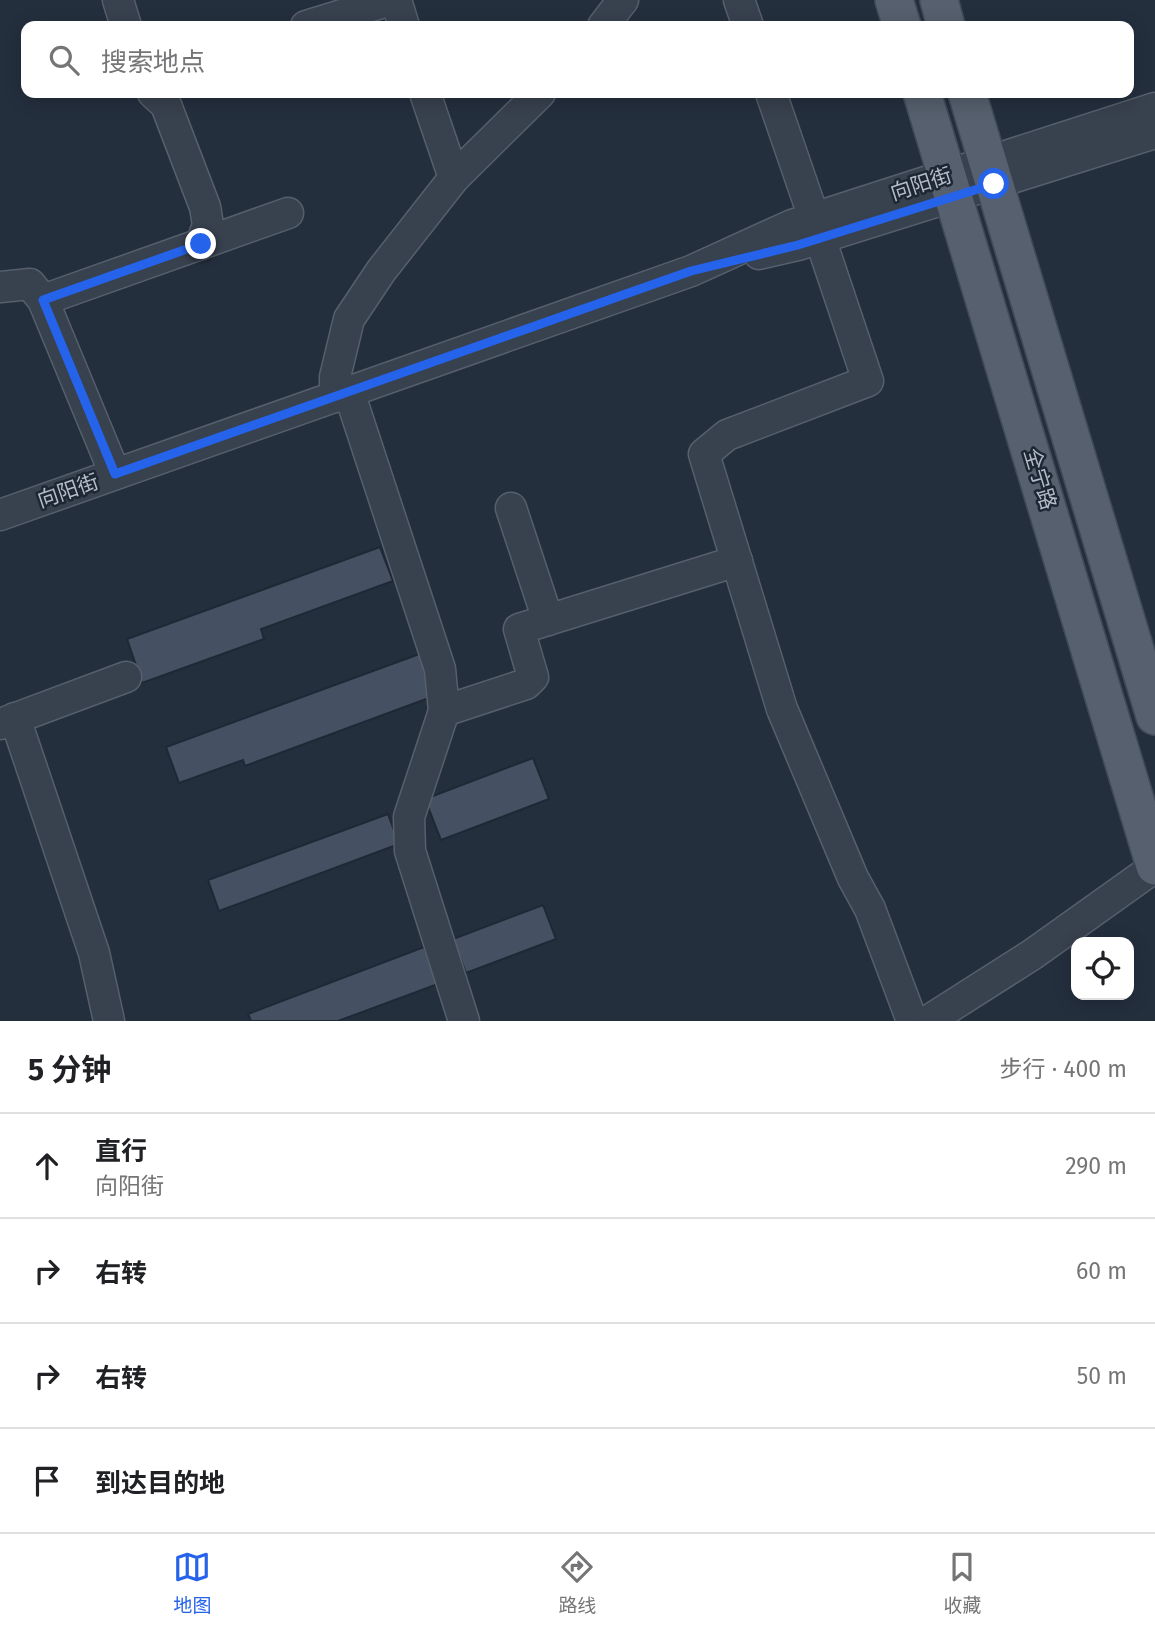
<!DOCTYPE html>
<html lang="zh">
<head>
<meta charset="utf-8">
<style>
  :root { --surface:#fff; --page:#f6f6f6; --text:#202124; --muted:#757577; --line:#e0e0e0; --accent:#2563eb }
  body { margin:0; font-family:"Fira Sans","Noto Sans SC",sans-serif; background:var(--page); color:var(--text) }
  .controls { position:absolute; right:21px; bottom:21px; display:grid; overflow:hidden; border-radius:14px; box-shadow:0 4px 18px #0003 }
  .controls button { width:63px; height:63px; display:grid; place-items:center; padding:0; border:0; border-bottom:2px solid var(--line); background:var(--surface); color:var(--text); font:35px sans-serif }
  .stop { position:absolute; width:21px; height:21px; margin:-16px; border:5px solid #2563eb; border-radius:50%; background:#fff }
  .stop.end { background:#2563eb; border-color:#fff; box-shadow:0 2px 7px #0008 }
  .list { margin:0; padding:0; list-style:none }
  h2 { display:flex; justify-content:space-between; align-items:center; height:91px; margin:0; padding:0 28px; font-size:30px }
  h2 small { font-size:23px; font-weight:400; color:var(--muted) }
  .list li { display:grid; grid-template-columns:46px 1fr auto; gap:21px; align-items:center; box-sizing:border-box; height:105px; padding:0 28px; border-top:2px solid var(--line) }
  .list b { display:block; font-size:26px; white-space:nowrap }
  .list p { margin:0; font-size:23px; white-space:nowrap; color:var(--muted) }
  .list em { font-size:23px; font-style:normal; color:var(--muted) }
  .icon { flex:none; width:38px; height:38px; fill:none; stroke:currentColor; stroke-width:2; stroke-linecap:round; stroke-linejoin:round }
  .map { position:relative; flex:none; width:1155px; height:1021px; overflow:hidden }
  .search { position:absolute; background:var(--surface); box-shadow:0 4px 18px #0003; left:21px; right:21px; top:21px; height:77px; display:flex; align-items:center; gap:18px; box-sizing:border-box; padding:0 24px; border-radius:14px; color:var(--muted); font-size:26px }
  .sheet { height:511px; background:var(--surface) }
  nav { display:flex; justify-content:space-around; align-items:center; box-sizing:border-box; height:98px; border-top:2px solid var(--line); background:var(--surface); font-size:19px; color:var(--muted) }
  nav a { display:grid; justify-items:center; gap:4px }
  nav .on { color:var(--accent) }
  .map>svg:first-child { display:block }
  .building { fill:#455162; stroke:#1f2835; stroke-width:2 }
  .lines { fill:none; stroke-linecap:round; stroke-linejoin:round }
  .minor-casing { stroke:#565f6c; stroke-width:33 }
  .major-casing { stroke:#414a57; stroke-width:40 }
  .minor { stroke:#38414e; stroke-width:30 }
  .major { stroke:#56606e; stroke-width:37 }
  .route { stroke:#2563eb; stroke-width:9 }
  .labels { text-anchor:middle; stroke-width:5; stroke-linejoin:round; paint-order:stroke }
  .street-label { font-size:21px; fill:#b4bcc9; stroke:#1d2633 }
</style>
</head>
<body>
<div class="map">
<svg width="1155" height="1021" viewBox="0 0 1155 1021">
  <rect width="100%" height="100%" fill="#242f3e"/>
  <!-- building -->
  <g class="building">
    <path d="M380,547L393,581L261,629L264,639L142,683L127,639Z"/>
    <path d="M422,653L437,695L245,766L243,760L179,783L166,747Z"/>
    <path d="M533,758L549,799L441,840L425,799Z"/>
    <path d="M388,814L399,844L219,911L208,880Z"/>
    <path d="M543,905L556,939L466,973L453,939Z"/>
    <path d="M424,947L438,984L338,1021H251L248,1014Z"/>
  </g>
  <g class="lines">
    <!-- minor casing -->
    <g class="minor-casing">
      <g id="minor">
        <path d="M118,0L126,26"/>
        <path d="M396,0L404,26"/>
        <path d="M739,0L748,26"/>
        <path d="M306,26L391,0"/>
        <path d="M603,26L623,0"/>
        <path d="M153,93L166,105L205,207L208,225L201,244"/>
        <path d="M425,93L454,178"/>
        <path d="M771,93L814,218"/>
        <path d="M820,238L868,381L727,435L704,454L782,709L853,878L870,909L912,1021"/>
        <path d="M759,254L798,245L1155,133"/>
        <path d="M0,287L30,284L43,300L115,474"/>
        <path d="M43,300L288,213"/>
        <path d="M349,392L440,669L444,711L409,817L410,851L464,1021"/>
        <path d="M335,397V377L349,319L381,271L454,178L540,93"/>
        <path d="M511,508L548,620"/>
        <path d="M0,515L691,271L792,225L1155,108"/>
        <path d="M444,711L526,684L533,677L519,629L737,561"/>
        <path d="M15,718L94,953L109,1021"/>
        <path d="M0,724L126,677"/>
        <path d="M928,1021L1033,954L1155,867"/>
      </g>
    </g>
    <!-- major casing -->
    <g class="major-casing">
      <g id="major">
        <path d="M894,0L902,26"/>
        <path d="M939,0L946,26"/>
        <path d="M922,93L1155,866"/>
        <path d="M967,93L1155,716"/>
      </g>
    </g>
    <!-- minor -->
    <use href="#minor" class="minor"/>
    <!-- major -->
    <use href="#major" class="major"/>
  </g>
  <g class="lines">
    <!-- route -->
    <path class="route" d="M201,244L43,300L115,474L691,271L798,245L994,184"/>
  </g>
  <g class="labels">
    <!-- street labels -->
    <g class="street-label">
      <text transform="translate(921 184) rotate(-18)" y="7">向阳街</text>
      <text transform="translate(1040 479) rotate(73)" y="7">全宁路</text>
      <text transform="translate(68 491) rotate(-19)" y="7">向阳街</text>
    </g>
  </g>
</svg>
<div class="controls">
<button><svg class="icon" aria-label="locate" viewBox="0 0 24 24"><circle cx="12" cy="12" r="6"/><path d="M12 2v4M12 18v4M2 12h4M18 12h4"/></svg></button>
</div>
<div class="stop" style="left:994px;top:184px"></div>
<div class="stop end" style="left:201px;top:244px"></div>
<div class="search"><svg class="icon" aria-label="search" viewBox="0 0 24 24"><circle cx="10" cy="10" r="6"/><path d="M15 15l6 6"/></svg>搜索地点</div>
</div>
<section class="sheet">
<h2>5 分钟<small>步行 · 400 m</small></h2>
<ul class="list">
<li><svg class="icon" aria-label="ahead" viewBox="0 0 24 24"><path d="M12 20V5M6 11l6-6 6 6"/></svg><div><b>直行</b><p>向阳街</p></div><em>290 m</em></li>
<li><svg class="icon" aria-label="right" viewBox="0 0 24 24"><path d="M7 20v-9h11M14 6l5 5-5 5"/></svg><div><b>右转</b></div><em>60 m</em></li>
<li><svg class="icon" aria-label="right" viewBox="0 0 24 24"><path d="M7 20v-9h11M14 6l5 5-5 5"/></svg><div><b>右转</b></div><em>50 m</em></li>
<li><svg class="icon" aria-label="arrive" viewBox="0 0 24 24"><path d="M6 21V4h12l-3 4 3 4H6"/></svg><div><b>到达目的地</b></div></li>
</ul>
</section>
<nav>
<a class="on"><svg class="icon" aria-label="map" viewBox="0 0 24 24"><path d="M3 6l6-2 6 2 6-2v14l-6 2-6-2-6 2zM9 4v14M15 6v14"/></svg>地图</a>
<a><svg class="icon" aria-label="directions" viewBox="0 0 24 24"><path d="M12 3l9 9-9 9-9-9zM9 14v-3h6M13 9l2 2-2 2"/></svg>路线</a>
<a><svg class="icon" aria-label="saved" viewBox="0 0 24 24"><path d="M7 4h10v16l-5-4-5 4z"/></svg>收藏</a>
</nav>
</body>
</html>
